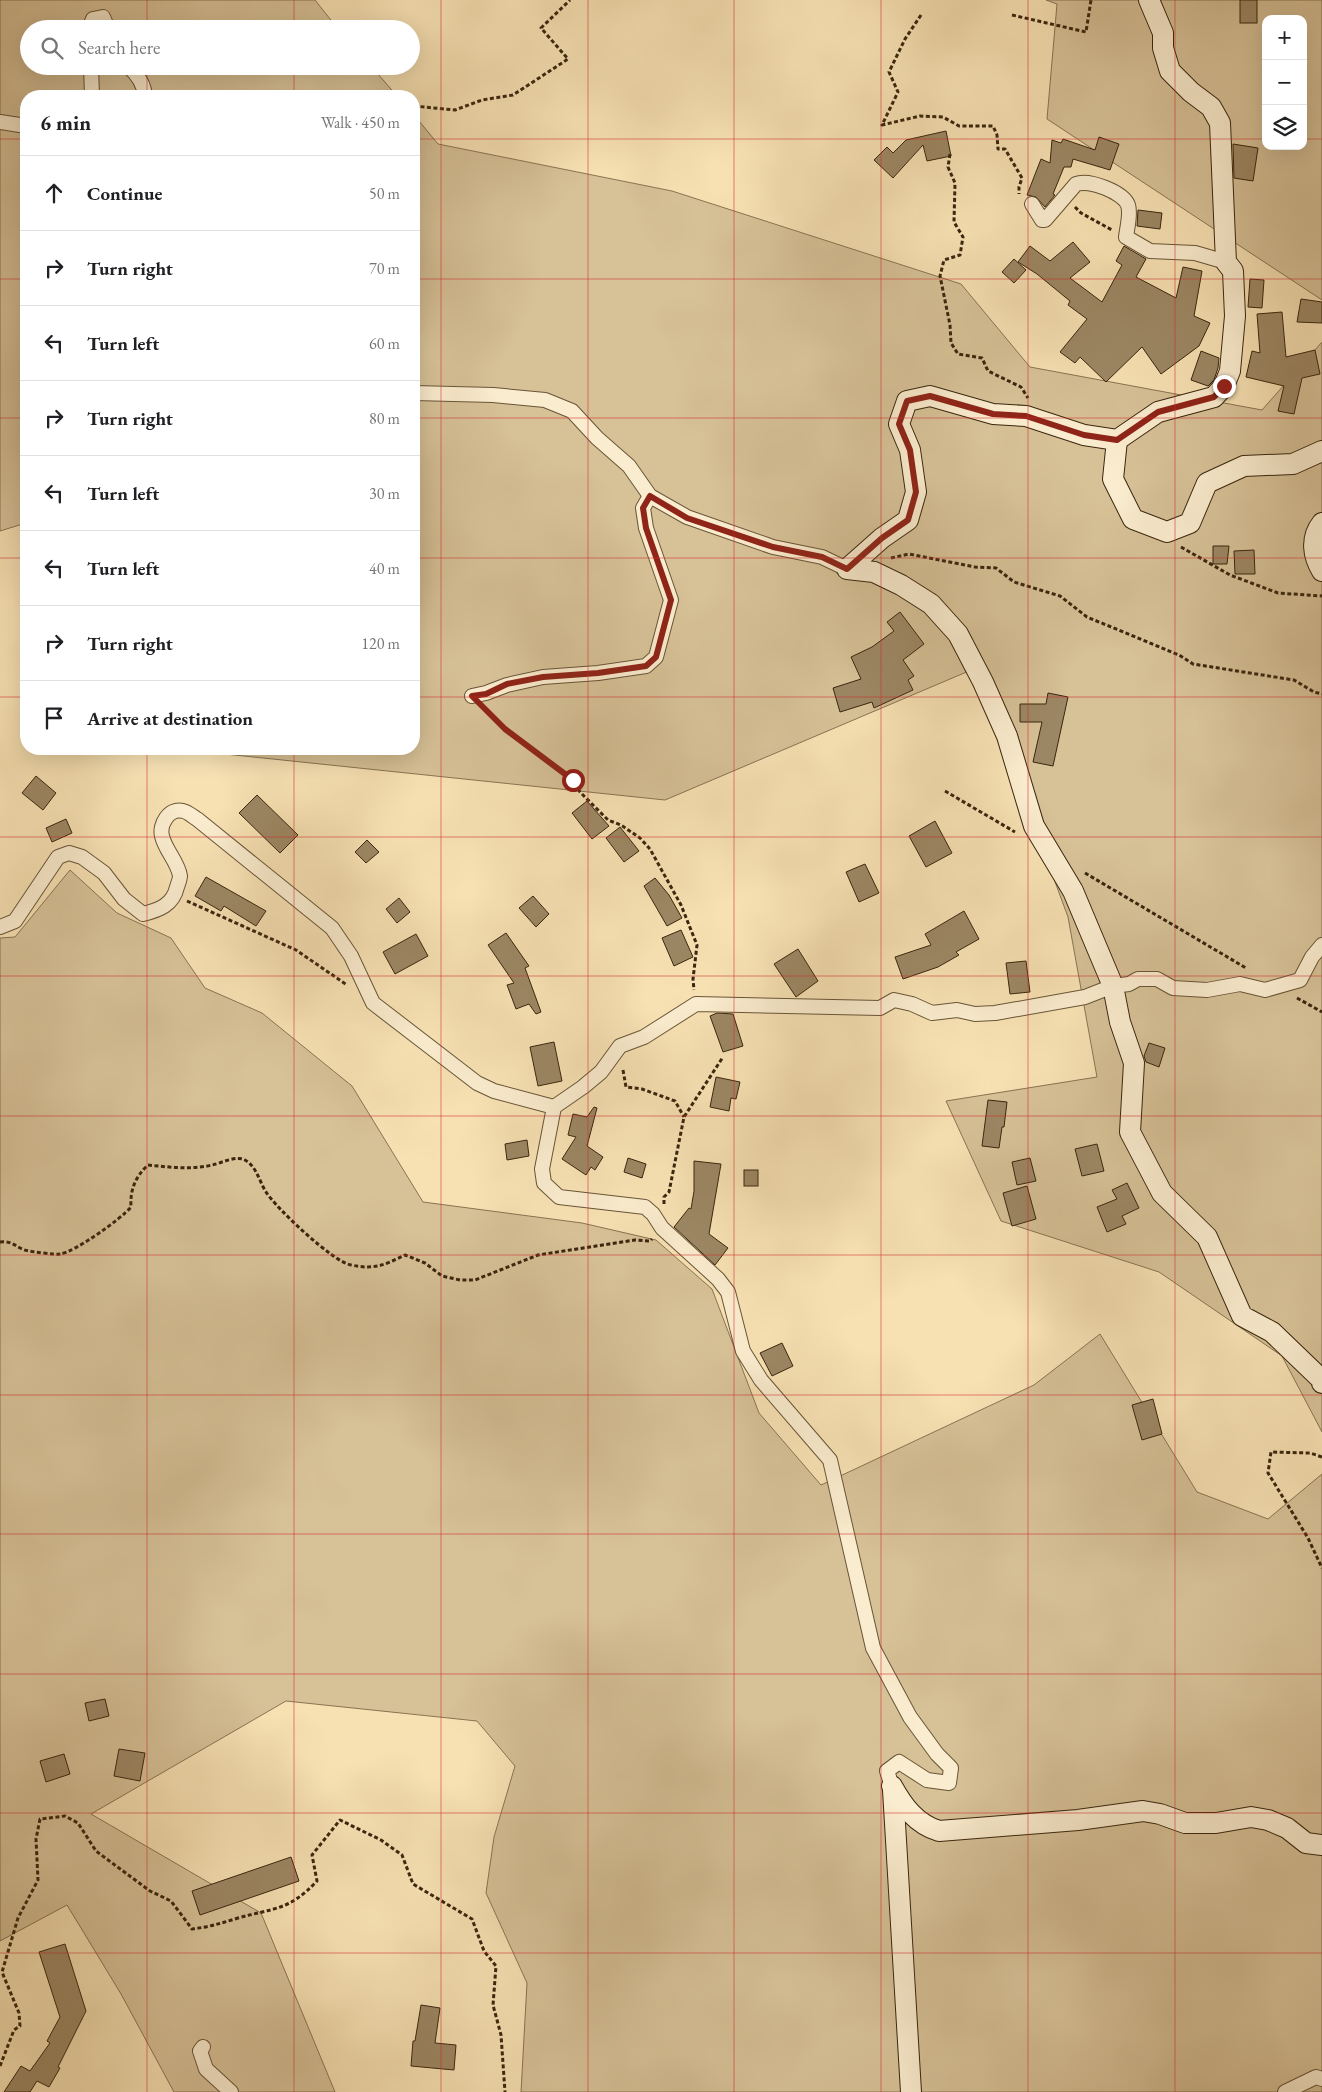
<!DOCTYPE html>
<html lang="en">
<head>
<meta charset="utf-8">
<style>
  :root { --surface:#fff; --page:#f6f6f6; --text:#202124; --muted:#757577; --line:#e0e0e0 }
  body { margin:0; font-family:"EB Garamond",serif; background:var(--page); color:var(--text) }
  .controls { position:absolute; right:15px; top:15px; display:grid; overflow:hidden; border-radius:10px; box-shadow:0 5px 20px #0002 }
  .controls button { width:45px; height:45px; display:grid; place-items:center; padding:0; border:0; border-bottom:1px solid var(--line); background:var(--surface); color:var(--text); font:25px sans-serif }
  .stop { position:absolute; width:15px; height:15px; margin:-11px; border:4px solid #8f2418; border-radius:50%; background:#fff }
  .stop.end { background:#8f2418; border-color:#fff; box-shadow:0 1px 5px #0008 }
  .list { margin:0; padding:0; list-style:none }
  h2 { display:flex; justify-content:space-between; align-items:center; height:65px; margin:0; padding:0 20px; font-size:21px }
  h2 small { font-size:16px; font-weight:400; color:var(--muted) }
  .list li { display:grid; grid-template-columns:32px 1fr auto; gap:15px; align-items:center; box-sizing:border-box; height:75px; padding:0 20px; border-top:1px solid var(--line) }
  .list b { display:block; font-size:19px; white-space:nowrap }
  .list em { font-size:16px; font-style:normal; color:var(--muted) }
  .icon { flex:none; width:28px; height:28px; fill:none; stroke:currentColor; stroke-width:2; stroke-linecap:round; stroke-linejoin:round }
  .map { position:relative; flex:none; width:1322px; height:2092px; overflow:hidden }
  .search { position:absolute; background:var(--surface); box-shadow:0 5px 20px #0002; left:20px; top:20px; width:400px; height:55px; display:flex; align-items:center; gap:12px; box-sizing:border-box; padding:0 18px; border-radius:28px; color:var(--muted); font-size:19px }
  .panel { position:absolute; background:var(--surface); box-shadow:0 5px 20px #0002; left:20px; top:90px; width:400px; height:665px; border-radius:20px }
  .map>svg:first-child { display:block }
  .green { fill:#d7c197; stroke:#887452; fill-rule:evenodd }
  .building { fill:#9c8764; stroke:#39260e }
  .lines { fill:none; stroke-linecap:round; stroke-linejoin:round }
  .street-casing { stroke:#685537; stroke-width:16 }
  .secondary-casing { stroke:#39260e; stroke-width:22 }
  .path { stroke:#39260e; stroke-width:3; stroke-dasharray:4 2.5; stroke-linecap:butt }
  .street { stroke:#faecce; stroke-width:14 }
  .secondary { stroke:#faecce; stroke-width:20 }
  .route { stroke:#8f2418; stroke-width:6 }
  .grid { fill:none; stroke:#d62828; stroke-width:1; stroke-opacity:0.55 }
</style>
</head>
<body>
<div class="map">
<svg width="1322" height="2092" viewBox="0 0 1322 2092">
  <rect width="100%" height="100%" fill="#f7e1b3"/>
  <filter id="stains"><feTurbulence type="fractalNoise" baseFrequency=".004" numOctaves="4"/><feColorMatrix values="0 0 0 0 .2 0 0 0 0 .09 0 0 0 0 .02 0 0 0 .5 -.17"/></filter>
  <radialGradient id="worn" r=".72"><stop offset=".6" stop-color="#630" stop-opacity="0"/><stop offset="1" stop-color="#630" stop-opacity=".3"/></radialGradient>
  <!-- green -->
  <g class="green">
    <path d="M0,0H315L338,29H29V66H371L397,96H26V523L0,531Z"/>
    <path d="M1046,0H1322V300L1047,119L1057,4ZM1266,19H1303V146H1266Z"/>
    <path d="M414,115L438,144L672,191L961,284L1030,367L1262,410L1322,342V1432L1282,1356L1159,1272L1001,1221L946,1101L1097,1077L1068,917L976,668L665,800L177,749H414Z"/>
    <path d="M70,870L117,913L171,938L205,988L262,1013L352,1086L423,1202L582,1223L656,1240L712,1289L759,1413L821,1485L1034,1385L1100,1334L1197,1492L1268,1519L1322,1474V2092H521L527,1983L486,1893L494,1837L515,1766L477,1721L286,1701L91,1814L261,1913L335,2092H174L121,1994L67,1905L0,1941V938L15,937Z"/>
  </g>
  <!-- building -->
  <g class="building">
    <rect x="1240" y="0" width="17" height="23"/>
    <path d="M946,131L951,156L927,161L923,145L893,178L874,160L887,147L893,153L906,140Z"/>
    <path d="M1099,137L1119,144L1110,170L1073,159L1071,167H1064L1053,194L1055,195L1045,207L1036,197L1027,195L1041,159L1050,163L1052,140L1061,143L1063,139L1095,150Z"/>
    <path d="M1233,144L1258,148L1253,181L1234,178Z"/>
    <path d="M1138,210L1162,213L1160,229L1137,226Z"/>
    <path d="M1073,242L1090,262L1070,278L1102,302L1122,265L1116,261L1124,246L1146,259L1136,277L1176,298L1183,267L1202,271L1194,316L1210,323L1199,346L1161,374L1142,347L1106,382L1080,357L1075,363L1060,352L1087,319L1068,305L1070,301L1037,274L1018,262L1030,246L1050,261Z"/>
    <path d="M1014,259L1026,270L1014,283L1002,272Z"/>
    <path d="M1250,279L1264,280L1262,308L1248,307Z"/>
    <path d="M1301,299L1322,302V323L1297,322Z"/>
    <path d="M1282,312L1286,357L1315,350L1320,374L1302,378L1294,414L1278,411L1284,386L1246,377L1252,351L1260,353L1257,314Z"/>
    <path d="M1201,351L1219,358L1218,368L1214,380L1208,386L1191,380Z"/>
    <path d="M1213,546H1229L1227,564H1213Z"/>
    <path d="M1254,550L1255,574H1235L1234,551Z"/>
    <path d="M900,612L924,644L903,660L914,676L908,680L913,690L874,708L872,702L840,712L833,688L861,679L851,657L872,647L894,631L887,622Z"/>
    <path d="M1048,693L1068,697L1053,766L1033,762L1042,722H1020V704H1046Z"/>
    <path d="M36,776L56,793L43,810L22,793Z"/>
    <path d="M257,795L298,835L280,853L239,813Z"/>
    <path d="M587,801L609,826L592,839L572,813Z"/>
    <path d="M66,819L72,833L52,842L46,828Z"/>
    <path d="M935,821L952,853L926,867L909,836Z"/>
    <path d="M620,827L639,851L624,862L606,838Z"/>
    <path d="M367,840L379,852L366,863L355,852Z"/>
    <path d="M865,864L879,893L859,902L846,872Z"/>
    <path d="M206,877L266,911L256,926L224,906L221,911L195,896Z"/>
    <path d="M655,878L669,895L682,918L667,926L644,886Z"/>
    <path d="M533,896L549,914L536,927L519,908Z"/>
    <path d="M399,898L410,912L397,923L386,909Z"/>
    <path d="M964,911L979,939L956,952L959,955L938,967L903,979L895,957L931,945L925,934Z"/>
    <path d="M681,930L693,957L674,966L662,938Z"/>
    <path d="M506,933L529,966L525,968L541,1012L536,1014L529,1004L516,1009L507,985L514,983L488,945Z"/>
    <path d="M416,934L428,956L395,974L383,952Z"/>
    <path d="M798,949L818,981L796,997L774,964Z"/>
    <path d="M1026,961L1030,992L1010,994L1006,963Z"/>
    <path d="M717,1013L733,1014L743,1046L723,1052L710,1016Z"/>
    <path d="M554,1042L562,1081L538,1086L530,1047Z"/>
    <path d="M1149,1043L1165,1048L1159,1067L1146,1062L1144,1056Z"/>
    <path d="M716,1077L740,1082L736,1099L731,1098L729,1111L710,1107Z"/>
    <path d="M988,1100L1007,1102L1004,1127H1002L999,1148L982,1146Z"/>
    <path d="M594,1107L597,1108L587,1146L603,1157L595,1170L591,1167L586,1175L562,1159L576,1137L568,1135L573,1114L587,1117Z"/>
    <path d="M527,1140L529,1156L507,1160L505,1144Z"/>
    <path d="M1097,1144L1104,1171L1082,1176L1075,1149Z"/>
    <path d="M628,1158L646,1164L642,1178L624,1172Z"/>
    <path d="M1030,1158L1036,1181L1017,1185L1012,1162Z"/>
    <path d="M694,1161L721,1164L709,1234L728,1248L715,1265L674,1227L689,1208L691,1209L694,1191Z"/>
    <rect x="744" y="1170" width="14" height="16"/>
    <path d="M1127,1183L1139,1208L1122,1216L1126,1224L1107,1232L1097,1207L1117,1199L1112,1190Z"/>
    <path d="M1027,1186L1036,1219L1012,1226L1003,1193Z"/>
    <path d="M782,1343L793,1366L772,1376L760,1353Z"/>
    <path d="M1153,1399L1162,1434L1142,1440L1132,1405Z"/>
    <path d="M105,1699L109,1716L89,1721L85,1703Z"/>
    <path d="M119,1749L145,1753L140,1781L114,1776Z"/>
    <path d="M64,1754L70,1774L46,1782L40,1761Z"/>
    <path d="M291,1857L299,1881L200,1915L192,1891Z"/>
    <path d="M65,1944L86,2011L58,2067L60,2068L49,2087L37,2081L30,2092H4L21,2066L30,2071L50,2043L47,2041L60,2017L39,1952Z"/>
    <path d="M421,2005L440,2008L435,2043L456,2045L454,2070L411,2066L413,2041H415Z"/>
  </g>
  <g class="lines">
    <!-- street casing -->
    <g class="street-casing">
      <g id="street">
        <path d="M89,29L93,19L103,17L108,29"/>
        <path d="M91,66L92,96"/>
        <path d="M128,66C137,74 144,83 145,96"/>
        <path d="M0,122L26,126"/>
        <path d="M1032,204L1042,220H1045L1076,184C1089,179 1123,192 1128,205C1131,214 1127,228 1126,237L1150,251L1195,253L1226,262"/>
        <path d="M414,393L493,395L545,400L572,411L597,438L629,466L650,496L687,517L773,547L822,557L847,569"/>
        <path d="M472,696L486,693L507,685L543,677L598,673L646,666L656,657L671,600L646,528L643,508L650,496"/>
        <path d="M0,927L15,921L58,857L69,853L82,857L104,873L124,899L143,914C159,910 173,905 177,887C178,884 180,879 180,876C178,862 165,850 162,836C159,825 169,807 183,811C188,812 192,816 197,819L332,928L351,956L373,1003L477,1083L494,1091L554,1107L542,1169L544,1183L559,1197L645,1207L653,1214L662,1228L718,1279L728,1292L743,1351L761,1380L830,1460L873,1648L910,1717L937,1754L951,1768L949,1783L927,1780L899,1762L887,1771L892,1786"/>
        <path d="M554,1107L583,1087L601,1072L620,1046L644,1037L696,1004L880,1008L894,1000L912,1004L932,1013L957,1010L975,1014L995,1013L1085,997L1113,986L1129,984L1138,979H1157L1173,988L1207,990L1240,984L1265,990L1300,980L1312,957L1322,945"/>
        <path d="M203,2047L200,2051L206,2069L231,2092"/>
        <path d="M1285,2092L1316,2077L1322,2079"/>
      </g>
    </g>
    <!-- secondary casing -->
    <g class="secondary-casing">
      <g id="secondary">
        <path d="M1149,0L1163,33V48L1170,71L1191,92L1211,107L1220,123L1226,262L1233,271L1235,316L1230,371L1224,386L1214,397L1158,412L1117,440L1084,435L1026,416L993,414L930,396L907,401L899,424L910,450L916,492L908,520L882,538L847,569L874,572L901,585L931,604L958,634L983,682L1007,736L1034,826L1073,891L1113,986L1120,1022L1134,1063L1130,1132L1162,1193L1207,1237L1242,1316L1272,1332L1322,1380V1383"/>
        <path d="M1117,440L1113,479L1133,519L1167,532L1190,523L1207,483L1244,466L1293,464L1322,451"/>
        <path d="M1322,523C1310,538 1313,556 1322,571"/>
        <path d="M892,1786C903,1806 916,1824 939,1831L1078,1820L1143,1811L1160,1814L1185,1823H1216L1251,1817L1268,1820L1287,1828L1306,1843L1322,1845"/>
        <path d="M893,1790L911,2092"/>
      </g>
    </g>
    <!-- path -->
    <g class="path">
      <path d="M921,15L905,39L889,72L898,92L882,125L920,116L943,117L959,126H993L997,135L998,149H1005L1022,178L1019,187V194"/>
      <path d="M1012,15L1086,32L1091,0"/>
      <path d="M414,106L455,110L482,100L513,95L568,59L541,28L570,0"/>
      <path d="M950,154L948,167L955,183L954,222L963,237L960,255L944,260L940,276L950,325L951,343L958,354L982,358L988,371L1021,387L1028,398"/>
      <path d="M1075,207L1081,213L1112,230"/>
      <path d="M1181,547L1230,575L1278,593L1322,596"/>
      <path d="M891,558L909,554L975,567L996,568L1014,582L1060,596L1087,617L1179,655L1193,664L1294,680L1314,692L1322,694"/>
      <path d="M485,709L505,729L573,780L580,792L608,820L621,825L640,838L650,849L681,905L697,945L693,979L694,990"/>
      <path d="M945,791L1015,832"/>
      <path d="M1085,873L1246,968"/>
      <path d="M187,901L296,950L347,985"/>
      <path d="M1297,998L1322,1012"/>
      <path d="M623,1070L626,1087L642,1089L675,1101L684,1117"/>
      <path d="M664,1204V1197L669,1192L684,1117L723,1057"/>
      <path d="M0,1242C14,1240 16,1249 29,1251C35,1252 54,1255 60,1254C75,1252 121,1219 131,1207C130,1190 135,1177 148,1165C169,1167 191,1170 212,1165C222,1163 236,1155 245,1160C257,1167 259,1181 266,1192C276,1208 333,1262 351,1265C375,1270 384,1265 405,1255L425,1263L442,1276L460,1280H475L538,1255L635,1240L650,1241L652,1239"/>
      <path d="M1322,1457L1310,1453L1271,1452L1268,1473L1308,1538L1322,1568"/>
      <path d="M0,2066L14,2030L20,2026L19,2013L2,1972L18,1918L38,1880L36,1839L40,1819L65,1816L78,1823L96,1851L150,1891L171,1901L192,1929C209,1927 222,1923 238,1918C273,1908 289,1911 317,1881L312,1855L340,1820L381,1840L402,1855L413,1884L472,1919L484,1951L496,1966L493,2005L501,2035L505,2092"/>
    </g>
    <!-- street -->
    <use href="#street" class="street"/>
    <!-- secondary -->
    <use href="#secondary" class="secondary"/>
  </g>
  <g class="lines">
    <!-- route -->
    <path class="route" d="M573,780L505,729L472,696L486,694L507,684L543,677L598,673L646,666L656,657L671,600L646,528L643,508L650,496L687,518L773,547L822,557L847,569L882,538L908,520L916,492L910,450L899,424L907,401L930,396L993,414L1026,416L1084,435L1117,440L1158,412L1214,397L1224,386"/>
  </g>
  <!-- grid -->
  <path class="grid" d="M147,0V29M294,0V29M441,0V2092M588,0V2092M734,0V2092M881,0V2092M1028,0V2092M1175,0V2092M147,66V96M294,66V96M0,139H26M414,139H1266M1303,139H1322M0,279H26M414,279H1322M0,418H26M414,418H1322M0,558H26M414,558H1322M0,697H26M414,697H1322M147,749V2092M294,749V2092M0,837H1322M0,976H1322M0,1116H1322M0,1255H1322M0,1395H1322M0,1534H1322M0,1674H1322M0,1813H1322M0,1953H1322"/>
  <rect width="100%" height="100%" filter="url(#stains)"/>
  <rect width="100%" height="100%" fill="url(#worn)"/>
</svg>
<div class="controls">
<button>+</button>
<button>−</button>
<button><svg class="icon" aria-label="layers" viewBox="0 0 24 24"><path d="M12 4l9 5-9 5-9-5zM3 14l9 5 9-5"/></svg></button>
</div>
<div class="stop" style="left:573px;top:780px"></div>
<div class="stop end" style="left:1224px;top:386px"></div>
<div class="search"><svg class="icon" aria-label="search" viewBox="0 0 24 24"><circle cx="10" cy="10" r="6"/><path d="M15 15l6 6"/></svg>Search here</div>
<section class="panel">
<h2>6 min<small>Walk · 450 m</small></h2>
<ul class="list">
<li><svg class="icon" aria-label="ahead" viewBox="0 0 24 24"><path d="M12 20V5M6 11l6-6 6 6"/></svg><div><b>Continue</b></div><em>50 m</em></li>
<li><svg class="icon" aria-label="right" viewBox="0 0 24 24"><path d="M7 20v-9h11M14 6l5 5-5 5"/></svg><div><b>Turn right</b></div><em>70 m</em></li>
<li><svg class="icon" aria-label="left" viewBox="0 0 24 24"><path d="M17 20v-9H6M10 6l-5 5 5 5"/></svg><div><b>Turn left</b></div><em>60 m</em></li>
<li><svg class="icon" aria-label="right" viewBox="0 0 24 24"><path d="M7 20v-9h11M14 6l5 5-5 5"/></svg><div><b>Turn right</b></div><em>80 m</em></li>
<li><svg class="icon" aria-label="left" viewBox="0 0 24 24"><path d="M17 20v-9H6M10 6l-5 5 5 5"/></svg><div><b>Turn left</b></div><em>30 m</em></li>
<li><svg class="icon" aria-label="left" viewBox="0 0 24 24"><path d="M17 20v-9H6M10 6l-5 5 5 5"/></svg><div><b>Turn left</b></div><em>40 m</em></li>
<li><svg class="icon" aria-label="right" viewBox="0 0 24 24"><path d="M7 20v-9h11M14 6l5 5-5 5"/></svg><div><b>Turn right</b></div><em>120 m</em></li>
<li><svg class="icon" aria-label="arrive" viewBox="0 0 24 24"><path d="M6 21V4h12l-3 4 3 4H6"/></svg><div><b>Arrive at destination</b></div></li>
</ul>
</section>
</div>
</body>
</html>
